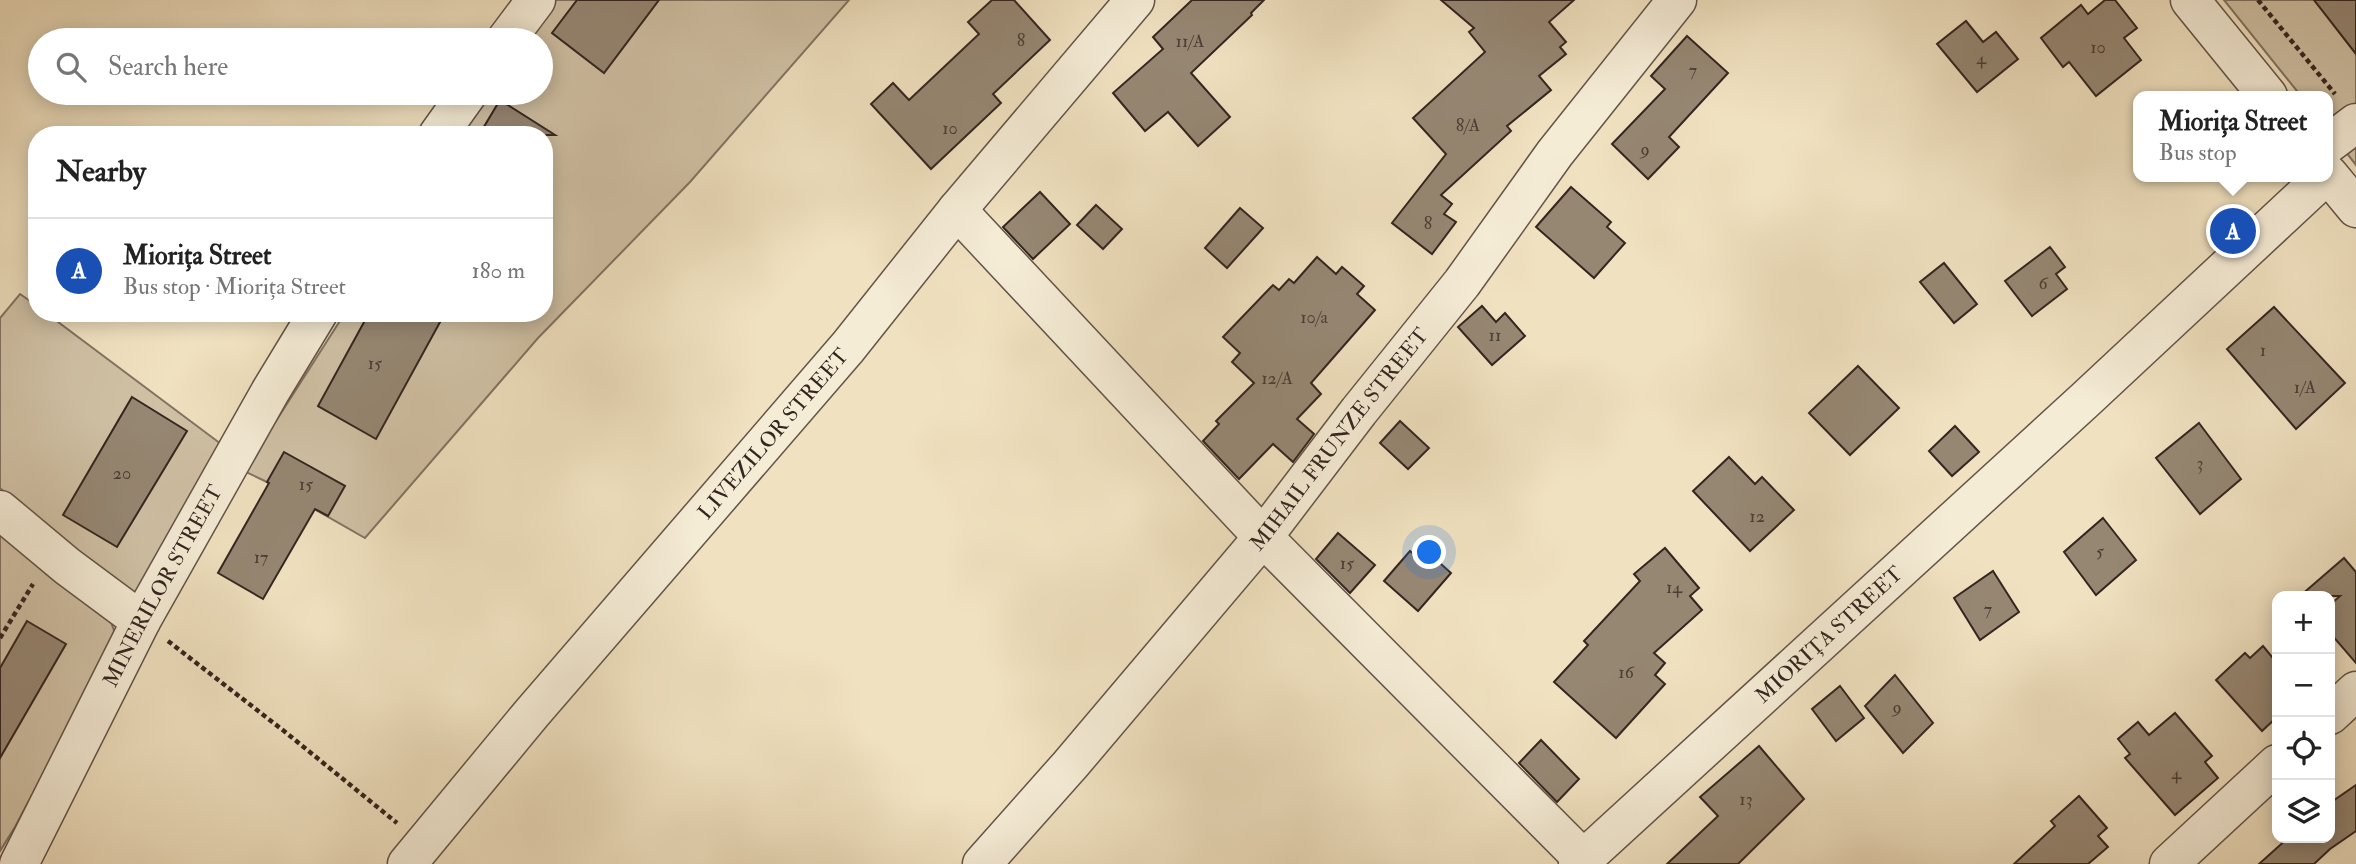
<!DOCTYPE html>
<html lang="en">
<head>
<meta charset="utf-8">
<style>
  :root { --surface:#fff; --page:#f6f6f6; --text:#222; --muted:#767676; --line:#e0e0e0; --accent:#8f2418 }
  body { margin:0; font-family:"IM FELL Double Pica",serif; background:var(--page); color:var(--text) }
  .controls { position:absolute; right:21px; bottom:21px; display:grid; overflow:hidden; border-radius:14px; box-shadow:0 4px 18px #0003 }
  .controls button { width:63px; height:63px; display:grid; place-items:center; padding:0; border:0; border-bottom:2px solid var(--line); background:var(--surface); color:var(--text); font:35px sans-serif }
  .you { position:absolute; left:1430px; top:553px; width:24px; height:24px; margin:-18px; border:5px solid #fff; border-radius:50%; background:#1a73e8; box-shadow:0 0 0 10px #1a73e833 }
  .badge { display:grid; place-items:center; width:46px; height:46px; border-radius:50%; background:var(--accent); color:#fff; font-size:23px; font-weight:700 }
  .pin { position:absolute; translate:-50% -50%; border:4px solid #fff; box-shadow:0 2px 7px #0006 }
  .popup { position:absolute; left:2133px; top:91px; width:200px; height:91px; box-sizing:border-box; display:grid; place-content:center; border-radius:14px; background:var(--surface); filter:drop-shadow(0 2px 5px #0005); font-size:23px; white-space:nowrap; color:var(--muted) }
  .popup b { font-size:26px; color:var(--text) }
  .popup::after { content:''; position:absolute; left:50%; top:100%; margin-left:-14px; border:14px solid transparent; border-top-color:var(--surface) }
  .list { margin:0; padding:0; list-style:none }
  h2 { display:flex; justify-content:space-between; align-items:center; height:91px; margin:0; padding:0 28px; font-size:30px }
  h2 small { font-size:23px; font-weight:400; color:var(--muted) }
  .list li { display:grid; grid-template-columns:46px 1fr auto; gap:21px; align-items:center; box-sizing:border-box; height:105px; padding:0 28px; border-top:2px solid var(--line) }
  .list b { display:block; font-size:26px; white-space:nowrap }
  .list p { margin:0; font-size:23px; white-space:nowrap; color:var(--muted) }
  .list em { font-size:23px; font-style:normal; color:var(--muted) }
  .icon { flex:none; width:38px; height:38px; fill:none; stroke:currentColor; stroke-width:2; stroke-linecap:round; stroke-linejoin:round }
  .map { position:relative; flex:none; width:2356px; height:864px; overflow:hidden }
  .search { position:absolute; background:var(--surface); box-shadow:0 4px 18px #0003; left:28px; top:28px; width:525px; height:77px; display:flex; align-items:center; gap:18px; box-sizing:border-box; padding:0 24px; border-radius:38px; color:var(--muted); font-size:26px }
  .panel { position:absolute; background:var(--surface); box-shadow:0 4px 18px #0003; left:28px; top:126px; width:525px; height:196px; border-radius:28px }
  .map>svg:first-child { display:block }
  .green { fill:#d0c1a5; stroke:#827362; stroke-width:2 }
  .building { fill:#968773; stroke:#342520; stroke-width:2 }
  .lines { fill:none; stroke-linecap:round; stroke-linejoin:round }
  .minor-casing { stroke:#635448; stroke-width:41 }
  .path { stroke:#342520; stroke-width:4.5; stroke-dasharray:5 3.5; stroke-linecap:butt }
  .minor { stroke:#f5ecd6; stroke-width:38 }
  .labels { text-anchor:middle; stroke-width:6; stroke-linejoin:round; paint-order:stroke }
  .number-label { font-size:18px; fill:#4c3e35 }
  .street-label { font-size:21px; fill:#342520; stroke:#f5ecd6 }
</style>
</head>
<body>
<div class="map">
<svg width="2356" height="864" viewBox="0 0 2356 864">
  <rect width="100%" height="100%" fill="#f0e1c0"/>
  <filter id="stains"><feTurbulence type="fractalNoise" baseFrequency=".00286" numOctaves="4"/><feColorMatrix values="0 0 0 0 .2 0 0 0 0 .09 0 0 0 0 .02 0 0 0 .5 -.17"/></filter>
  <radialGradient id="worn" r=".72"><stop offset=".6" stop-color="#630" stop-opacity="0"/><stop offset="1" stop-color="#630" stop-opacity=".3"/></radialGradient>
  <!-- green -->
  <g class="green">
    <path d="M555,0H849L690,182L538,338L365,538L267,482L244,471L345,313H544V135H459L486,93H541V40H524Z"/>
    <path d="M2224,0H2356V165L2328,129V96H2301Z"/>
    <path d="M20,294L37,306V313H46L221,444L148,583L132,596L40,525L0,488V318Z"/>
    <path d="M0,526L107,611L116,636L15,827L0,851Z"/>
  </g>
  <!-- building -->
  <g class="building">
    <path d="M577,0H659L604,73L552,33Z"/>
    <path d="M992,0H1014L1050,40L993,94L1001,103L931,169L871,104L893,83L909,100L979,34L968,22Z"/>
    <path d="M1192,0H1264L1251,13L1252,15L1191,73L1230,117L1198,146L1168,112L1145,131L1113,93L1163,49L1153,37Z"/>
    <path d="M1441,0H1574L1549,22L1566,42L1560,47L1566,54L1539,76L1551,90L1507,126L1511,131L1441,195L1452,204L1444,214L1456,222L1432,254L1392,223L1446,154L1413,118L1485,52L1469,32L1474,28Z"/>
    <path d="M2105,0H2115L2137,28L2124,38L2141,60L2096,96L2069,62L2063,67L2041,38L2081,5L2088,14Z"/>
    <path d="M2314,0H2356V54Z"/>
    <path d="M1966,21L1983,42L1996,32L2018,59L1977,92L1937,44Z"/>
    <path d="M1687,36L1728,73L1669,137L1679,147L1648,179L1612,144L1665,89L1651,76Z"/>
    <path d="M500,100L555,135H479Z"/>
    <path d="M1571,187L1611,222L1607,227L1625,243L1594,278L1536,227Z"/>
    <path d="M1040,192L1070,224L1033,259L1003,227Z"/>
    <path d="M1096,205L1122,229L1103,249L1077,225Z"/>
    <path d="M1240,208L1263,228L1227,268L1205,248Z"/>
    <path d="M2050,247L2065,267L2056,274L2067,289L2032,316L2005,281Z"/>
    <path d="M1317,257L1336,274L1342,267L1364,286L1357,294L1375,310L1311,383L1321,394L1297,419L1314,434L1293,462L1273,444L1239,479L1203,441L1219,424L1216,421L1254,383L1232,362L1240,353L1223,337L1273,285L1279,290L1289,279L1294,283Z"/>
    <path d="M1944,263L1977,304L1954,323L1920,282Z"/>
    <path d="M1482,306L1496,322L1505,313L1525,336L1492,365L1458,327Z"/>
    <path d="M2274,307L2345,383L2296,429L2227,349Z"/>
    <path d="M369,313H445L376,439L318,406Z"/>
    <path d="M1858,366L1899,408L1850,455L1809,413Z"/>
    <path d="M132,397L187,431L117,547L63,515Z"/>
    <path d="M1400,421L1429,448L1408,469L1380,443Z"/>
    <path d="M2199,423L2241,479L2200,514L2156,458Z"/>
    <path d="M1955,426L1979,452L1952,476L1929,451Z"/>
    <path d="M284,452L345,486L328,516L315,509L263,599L218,573L269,483L267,482Z"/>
    <path d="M1729,457L1755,484L1762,477L1794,510L1750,551L1693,491Z"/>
    <path d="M2103,518L2136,560L2096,595L2064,552Z"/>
    <path d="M1338,533L1375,565L1350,593L1316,559Z"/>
    <path d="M1665,548L1699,588L1690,596L1702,610L1654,653L1665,663L1655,675L1665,684L1616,738L1554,682L1588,645L1584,641L1640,581L1634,574Z"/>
    <path d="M1410,551L1424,563L1431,555L1451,573L1418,611L1384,581Z"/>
    <path d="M2344,558L2356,572V663L2330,633V605L2340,596H2300Z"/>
    <path d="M1993,571L2019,612L1980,640L1954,598Z"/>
    <path d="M27,621L66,644L0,758V668Z"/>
    <path d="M2263,646L2277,663V717L2262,731L2216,680L2245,653L2250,658Z"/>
    <path d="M1895,675L1933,723L1903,753L1865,706Z"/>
    <path d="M1840,686L1864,718L1836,741L1812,709Z"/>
    <path d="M2175,713L2212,756L2205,762L2218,778L2175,815L2125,758L2130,754L2118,739L2138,722L2149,735Z"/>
    <path d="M1541,740L1579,779L1557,802L1519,763Z"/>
    <path d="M1759,746L1804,799L1738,864H1667L1718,816L1700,797Z"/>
    <path d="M2356,785V831L2330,849L2314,864H2259L2288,838H2330V803Z"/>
    <path d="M2079,796L2107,828L2098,836L2108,847L2088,864H2014L2055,826L2051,821Z"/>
  </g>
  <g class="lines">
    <!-- minor casing -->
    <g class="minor-casing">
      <g id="minor">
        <path d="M2190,0L2268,96"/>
        <path d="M506,40L536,0"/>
        <path d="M438,135L468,93"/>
        <path d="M2328,144L2356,123"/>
        <path d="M2328,174L2356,208"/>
        <path d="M957,210L1263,537L1583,859"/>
        <path d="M0,510L67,566L141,621"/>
        <path d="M2330,715L2356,691"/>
        <path id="s1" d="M19,864L141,621L270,392L318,313"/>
        <path id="s2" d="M407,864L532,713L848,347L957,210L1135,0"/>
        <path id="s3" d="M982,864L1070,765L1263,537L1359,411L1462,283L1555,153L1677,0"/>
        <path id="s4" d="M1578,864L2085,400L2324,177"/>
        <path d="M2169,864L2277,764"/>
      </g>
    </g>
    <!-- path -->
    <g class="path">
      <path d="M2258,0L2335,94"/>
      <path d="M0,638L33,584"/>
      <path d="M168,641L284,731L397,823"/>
    </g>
    <!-- minor -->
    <use href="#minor" class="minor"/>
  </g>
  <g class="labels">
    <!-- number labels -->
    <g class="number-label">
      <text x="1021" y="46">8</text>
      <text x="1190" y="47">11/A</text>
      <text x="2098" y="53">10</text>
      <text x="1981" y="64">4</text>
      <text x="1693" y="76">7</text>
      <text x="1468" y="131">8/A</text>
      <text x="950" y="134">10</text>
      <text x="1645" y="155">9</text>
      <text x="1428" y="229">8</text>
      <text x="2043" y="289">6</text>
      <text x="1314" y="323">10/a</text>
      <text x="1495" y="341">11</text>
      <text x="2263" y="356">1</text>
      <text x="375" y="369">15</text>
      <text x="1277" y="384">12/A</text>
      <text x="2305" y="393">1/A</text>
      <text x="2200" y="469">3</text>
      <text x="122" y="479">20</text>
      <text x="306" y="490">15</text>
      <text x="1757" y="522">12</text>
      <text x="2100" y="557">5</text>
      <text x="261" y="563">17</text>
      <text x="1347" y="569">15</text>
      <text x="1674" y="593">14</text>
      <text x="1988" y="615">7</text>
      <text x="1626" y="678">16</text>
      <text x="1897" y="713">9</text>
      <text x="2176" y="779">4</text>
      <text x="1746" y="805">13</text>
    </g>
    <!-- street labels -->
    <g class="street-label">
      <text dy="7" stroke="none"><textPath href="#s2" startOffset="565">LIVEZILOR STREET</textPath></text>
      <text dy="7" stroke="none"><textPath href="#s3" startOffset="555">MIHAIL FRUNZE STREET</textPath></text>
      <text dy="7" stroke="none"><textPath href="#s1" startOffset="313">MINERILOR STREET</textPath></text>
      <text dy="7" stroke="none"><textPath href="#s4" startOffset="340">MIORIȚA STREET</textPath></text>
    </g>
  </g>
  <rect width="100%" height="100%" filter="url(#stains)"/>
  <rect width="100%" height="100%" fill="url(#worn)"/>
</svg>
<div class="controls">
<button>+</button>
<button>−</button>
<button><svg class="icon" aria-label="locate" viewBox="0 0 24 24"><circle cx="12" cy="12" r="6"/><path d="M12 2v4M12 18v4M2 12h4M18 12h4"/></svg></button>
<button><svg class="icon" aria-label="layers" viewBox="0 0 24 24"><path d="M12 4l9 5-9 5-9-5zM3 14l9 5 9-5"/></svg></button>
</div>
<div class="you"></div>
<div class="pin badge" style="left:2233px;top:231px;background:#1a4fb4">A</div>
<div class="popup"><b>Miorița Street</b>Bus stop</div>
<div class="search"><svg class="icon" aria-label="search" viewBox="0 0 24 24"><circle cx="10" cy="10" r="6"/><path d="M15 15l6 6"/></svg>Search here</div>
<section class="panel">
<h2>Nearby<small></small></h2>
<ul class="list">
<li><span class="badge" style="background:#1a4fb4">A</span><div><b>Miorița Street</b><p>Bus stop · Miorița Street</p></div><em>180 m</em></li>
</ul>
</section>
</div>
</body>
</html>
